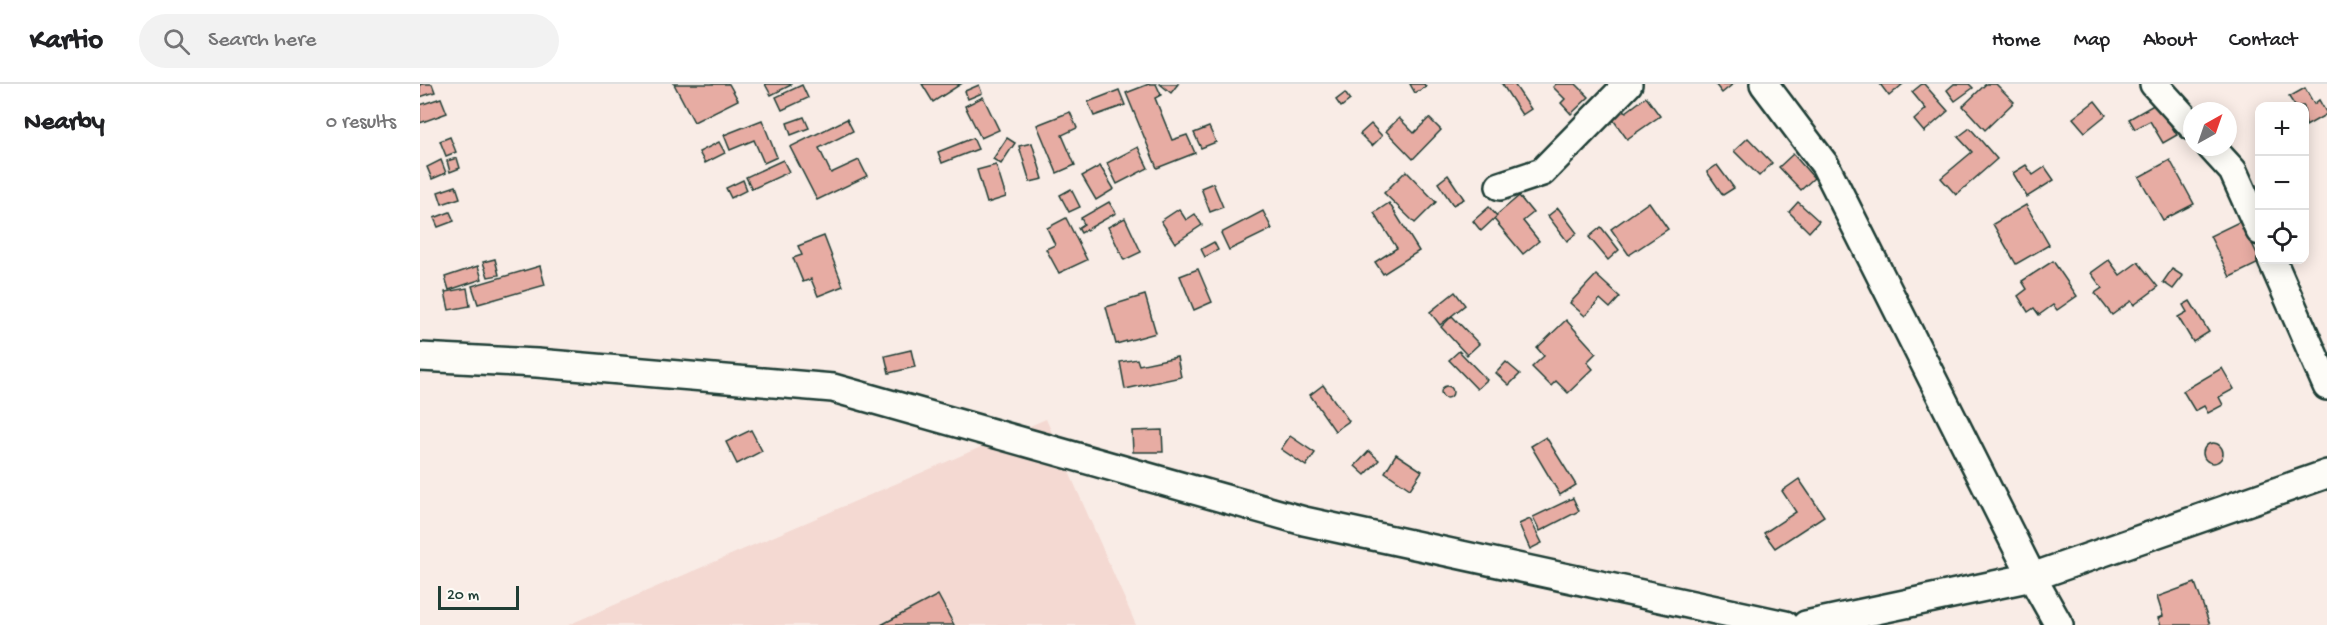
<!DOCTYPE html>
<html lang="en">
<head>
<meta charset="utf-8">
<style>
  :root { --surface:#fff; --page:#f2f2f2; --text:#202124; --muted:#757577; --line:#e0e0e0 }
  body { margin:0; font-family:"Gochi Hand",sans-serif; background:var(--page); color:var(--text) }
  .controls { position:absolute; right:18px; top:18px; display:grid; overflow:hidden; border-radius:12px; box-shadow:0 3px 15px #0003 }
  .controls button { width:54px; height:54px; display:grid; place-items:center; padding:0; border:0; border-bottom:2px solid var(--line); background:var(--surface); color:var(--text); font:30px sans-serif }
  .compass { position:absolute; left:1763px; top:18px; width:54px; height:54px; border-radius:50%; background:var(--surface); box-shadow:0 3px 15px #0003; rotate:40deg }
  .scale { position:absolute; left:18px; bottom:15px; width:81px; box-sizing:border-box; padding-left:6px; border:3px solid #1f3d34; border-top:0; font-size:16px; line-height:21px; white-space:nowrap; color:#1f3d34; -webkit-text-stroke:4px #fdfcf7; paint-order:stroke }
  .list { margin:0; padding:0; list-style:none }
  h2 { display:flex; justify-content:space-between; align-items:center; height:78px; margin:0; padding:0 24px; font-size:26px }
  h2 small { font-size:20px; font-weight:400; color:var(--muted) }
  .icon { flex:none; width:33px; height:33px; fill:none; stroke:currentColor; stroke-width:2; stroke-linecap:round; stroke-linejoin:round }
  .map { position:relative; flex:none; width:1907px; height:541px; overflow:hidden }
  header { display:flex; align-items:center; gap:36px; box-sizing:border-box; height:84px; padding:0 30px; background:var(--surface); border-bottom:2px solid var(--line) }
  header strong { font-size:28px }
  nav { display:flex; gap:33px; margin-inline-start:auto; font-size:21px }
  .search { width:420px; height:54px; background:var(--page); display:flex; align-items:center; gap:15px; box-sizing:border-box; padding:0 21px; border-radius:33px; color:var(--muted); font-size:22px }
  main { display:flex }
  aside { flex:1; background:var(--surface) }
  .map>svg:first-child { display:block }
  .built { fill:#f4d9d2 }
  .building { fill:#e7aca3; stroke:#1f3d34; stroke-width:1.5 }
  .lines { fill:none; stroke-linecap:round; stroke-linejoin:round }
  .street-casing { stroke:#1f3d34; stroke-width:32 }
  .street { stroke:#fdfcf7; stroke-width:27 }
</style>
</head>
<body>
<header>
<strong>Kartio</strong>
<div class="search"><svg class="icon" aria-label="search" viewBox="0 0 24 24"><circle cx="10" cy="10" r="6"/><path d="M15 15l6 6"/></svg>Search here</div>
<nav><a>Home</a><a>Map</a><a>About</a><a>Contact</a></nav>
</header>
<main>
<aside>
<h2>Nearby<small>0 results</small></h2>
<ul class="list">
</ul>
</aside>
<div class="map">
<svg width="1907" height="541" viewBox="0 0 1907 541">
  <rect width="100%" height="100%" fill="#f9ece6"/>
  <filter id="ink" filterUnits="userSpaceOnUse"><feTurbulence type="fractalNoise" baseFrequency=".0167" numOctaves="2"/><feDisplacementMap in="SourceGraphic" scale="12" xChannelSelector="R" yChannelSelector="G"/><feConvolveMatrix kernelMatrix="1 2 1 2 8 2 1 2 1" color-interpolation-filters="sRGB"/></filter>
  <g filter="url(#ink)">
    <!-- built -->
    <path class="built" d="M626,335L716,541H148Z"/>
    <!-- building -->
    <g class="building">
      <path d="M0,0H12L15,8L0,13Z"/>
      <path d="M254,0H309L318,16L274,38Z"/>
      <path d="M345,0H371V1L351,11Z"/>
      <path d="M502,0H541L513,18Z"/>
      <path d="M729,0H736L741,11L735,14L752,56L767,51L775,69L737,84L706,9Z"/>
      <path d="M740,0H758L751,9Z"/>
      <path d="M990,0H1004L1006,3L995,9Z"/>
      <path d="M1082,0H1094L1111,25L1102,31Z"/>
      <path d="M1136,0H1156L1169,13L1151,30L1141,19L1145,15L1133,3Z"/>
      <path d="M1295,0H1313L1302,9Z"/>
      <path d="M1460,0H1483L1469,12Z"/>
      <path d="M1502,0H1504L1528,27L1504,48L1494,36L1506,25L1492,8Z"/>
      <path d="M1534,0H1549L1553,4L1535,17L1527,6Z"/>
      <path d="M1566,0H1576L1594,18L1565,46L1543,22Z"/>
      <path d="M382,1L388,14L362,26L356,13Z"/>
      <path d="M559,1L562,9L548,15L545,7Z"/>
      <path d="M1885,4L1894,20L1899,16L1907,30L1886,42L1884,22H1875L1869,13Z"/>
      <path d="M699,6L705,21L674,32L668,18Z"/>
      <path d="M925,9L930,16L921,23L916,16Z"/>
      <path d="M563,13L579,46L561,54L545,22Z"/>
      <path d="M1226,13L1240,32L1207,55L1186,26L1197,17L1206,28Z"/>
      <path d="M21,14L27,29L0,39V21Z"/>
      <path d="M1675,17L1686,31L1665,48L1653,34Z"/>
      <path d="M1737,19L1757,51L1743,59L1730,37L1715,45L1709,35Z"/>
      <path d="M650,28L657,44L642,51L655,81L637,89L617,41Z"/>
      <path d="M384,33L389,44L371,51L367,39Z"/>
      <path d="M979,34L994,49L1009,34L1021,46L993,75L966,47Z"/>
      <path d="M427,35L433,47L399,64L411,89L439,76L447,92L397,116L370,63Z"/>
      <path d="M342,36L357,73L344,79L334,56L310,66L304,51Z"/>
      <path d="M951,40L962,52L952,62L940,50Z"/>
      <path d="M789,43L796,58L781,64L774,49Z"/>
      <path d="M1550,44L1577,75L1536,111L1521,94L1552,68L1538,53Z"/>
      <path d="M30,53L36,68L26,72L20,57Z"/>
      <path d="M553,54L558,65L522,79L518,68Z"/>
      <path d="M587,54L595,59L581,80L573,75Z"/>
      <path d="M1328,54L1352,79L1339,92L1314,67Z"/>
      <path d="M299,58L305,69L285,79L279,68Z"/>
      <path d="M612,59L623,95L610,98L599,62Z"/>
      <path d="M718,63L728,84L697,100L687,79Z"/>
      <path d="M1373,70L1394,94L1381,106L1359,83Z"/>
      <path d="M37,74L40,84L30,88L27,77Z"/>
      <path d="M21,76L26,89L12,95L7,83Z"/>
      <path d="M363,76L369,88L332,105L326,93Z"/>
      <path d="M1750,76L1774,120L1743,136L1719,93Z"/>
      <path d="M576,81L586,113L567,119L557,86Z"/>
      <path d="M1297,81L1314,104L1303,111L1287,88Z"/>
      <path d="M1606,81L1613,91L1625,83L1634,96L1607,113L1593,89Z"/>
      <path d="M680,82L694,105L676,116L662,92Z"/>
      <path d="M986,87L1016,118L995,139L964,109Z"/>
      <path d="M1028,91L1044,115L1033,121L1018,99Z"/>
      <path d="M323,96L327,106L311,114L306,104Z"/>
      <path d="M793,99L803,123L790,128L781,104Z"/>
      <path d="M36,102L40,114L22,120L18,108Z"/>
      <path d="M651,105L660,123L649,128L640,111Z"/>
      <path d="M1099,112L1113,129L1103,137L1119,157L1103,170L1073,134Z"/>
      <path d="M689,118L696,129L661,149L658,144L664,140L661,134Z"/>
      <path d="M1229,118L1248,145L1209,171L1191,145Z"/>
      <path d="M1378,118L1399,137L1389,148L1369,128Z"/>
      <path d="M969,119L999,167L963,190L955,178L977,164L954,129Z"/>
      <path d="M1606,121L1629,161L1596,180L1573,140Z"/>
      <path d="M1069,123L1077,132L1061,147L1053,137Z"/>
      <path d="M1138,124L1157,149L1147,157L1128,132Z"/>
      <path d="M759,125L766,136L775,130L782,141L755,159L741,137Z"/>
      <path d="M843,127L852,145L809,166L801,149Z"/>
      <path d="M30,128L34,137L18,143L14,134Z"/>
      <path d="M646,134L667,176L639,189L626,165L635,161L627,144Z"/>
      <path d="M705,134L721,168L704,176L688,143Z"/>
      <path d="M1821,137L1841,178L1810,193L1790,152Z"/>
      <path d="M1181,143L1199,166L1188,176L1169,153Z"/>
      <path d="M404,152L423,202L398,212L391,195L383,198L373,174L382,171L378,162Z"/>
      <path d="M794,158L798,166L785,173L781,165Z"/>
      <path d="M75,175L79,191L68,193L63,178Z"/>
      <path d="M1689,176L1700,191L1718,178L1738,203L1714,221L1711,217L1692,231L1675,209L1682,204L1671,189Z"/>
      <path d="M1633,177L1657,212L1637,226L1633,221L1619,231L1614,224L1608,228L1598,212L1607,205L1602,197Z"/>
      <path d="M58,182L62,195L29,206L25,193Z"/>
      <path d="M120,182L125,201L58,220L52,202Z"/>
      <path d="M778,185L792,218L774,226L760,192Z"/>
      <path d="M1752,185L1763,192L1753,205L1743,198Z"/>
      <path d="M1176,191L1200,213L1190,224L1180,215L1165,232L1150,219Z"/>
      <path d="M47,204L50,222L29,226L25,208Z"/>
      <path d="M1035,208L1045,221L1020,241L1010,228Z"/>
      <path d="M725,211L736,249L696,260L686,223Z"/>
      <path d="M1770,217L1789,248L1773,258L1758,233L1767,228L1763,221Z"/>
      <path d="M1032,232L1059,260L1047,271L1021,243Z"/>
      <path d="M1146,236L1176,269L1167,278L1173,285L1148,309L1136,297L1131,302L1112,283L1124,272L1117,264Z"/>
      <path d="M491,266L495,283L469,289L465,272Z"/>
      <path d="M1039,267L1067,296L1057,305L1029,276Z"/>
      <path d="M757,273L761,293L705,305L700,278L717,275L719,281Z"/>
      <path d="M1086,278L1100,290L1089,301L1076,289Z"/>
      <path d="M1802,284L1814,305L1799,313L1803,321L1788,329L1784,322L1775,327L1763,307Z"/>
      <path d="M903,301L929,337L915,347L890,311Z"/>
      <circle cx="1027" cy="308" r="6"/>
      <path d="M331,346L342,367L317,380L306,358Z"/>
      <path d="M742,346L743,368H713L712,347Z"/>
      <path d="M870,352L895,369L886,382L861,365Z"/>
      <path d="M1126,353L1156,401L1140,411L1111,362Z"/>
      <circle cx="1793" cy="369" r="10"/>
      <path d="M949,367L959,376L945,391L935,382Z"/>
      <path d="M976,370L1002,387L990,405L965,388Z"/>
      <path d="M1379,395L1404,432L1355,464L1344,449L1376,428L1362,407Z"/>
      <path d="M1153,414L1159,427L1120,447L1113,433Z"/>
      <path d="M1110,435L1122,459L1110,465L1099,440Z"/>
      <path d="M1775,499L1790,541H1741L1738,534L1743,532L1737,513Z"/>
      <path d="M518,511L534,541H461Z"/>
    </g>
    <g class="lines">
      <!-- street casing -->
      <g class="street-casing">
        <g id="street">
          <path d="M1344,0L1405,81L1612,493L1639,541"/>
          <path d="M1734,0L1772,42"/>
          <path d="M1791,63L1813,87L1840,147"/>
          <path d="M1080,102L1122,88L1208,0"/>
          <path d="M1852,176L1907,302"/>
          <path d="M0,273L117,279L413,304L884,437L1365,541"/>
          <path d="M1386,541L1612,493L1907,390"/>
        </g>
      </g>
      <!-- street -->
      <use href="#street" class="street"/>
    </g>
  </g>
</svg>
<div class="controls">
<button>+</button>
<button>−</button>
<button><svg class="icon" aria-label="locate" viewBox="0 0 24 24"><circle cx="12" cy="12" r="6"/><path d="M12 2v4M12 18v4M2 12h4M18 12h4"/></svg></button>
</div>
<svg class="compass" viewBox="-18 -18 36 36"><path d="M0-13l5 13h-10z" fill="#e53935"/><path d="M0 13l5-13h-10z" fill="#757577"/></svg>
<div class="scale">20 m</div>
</div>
</main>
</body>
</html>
